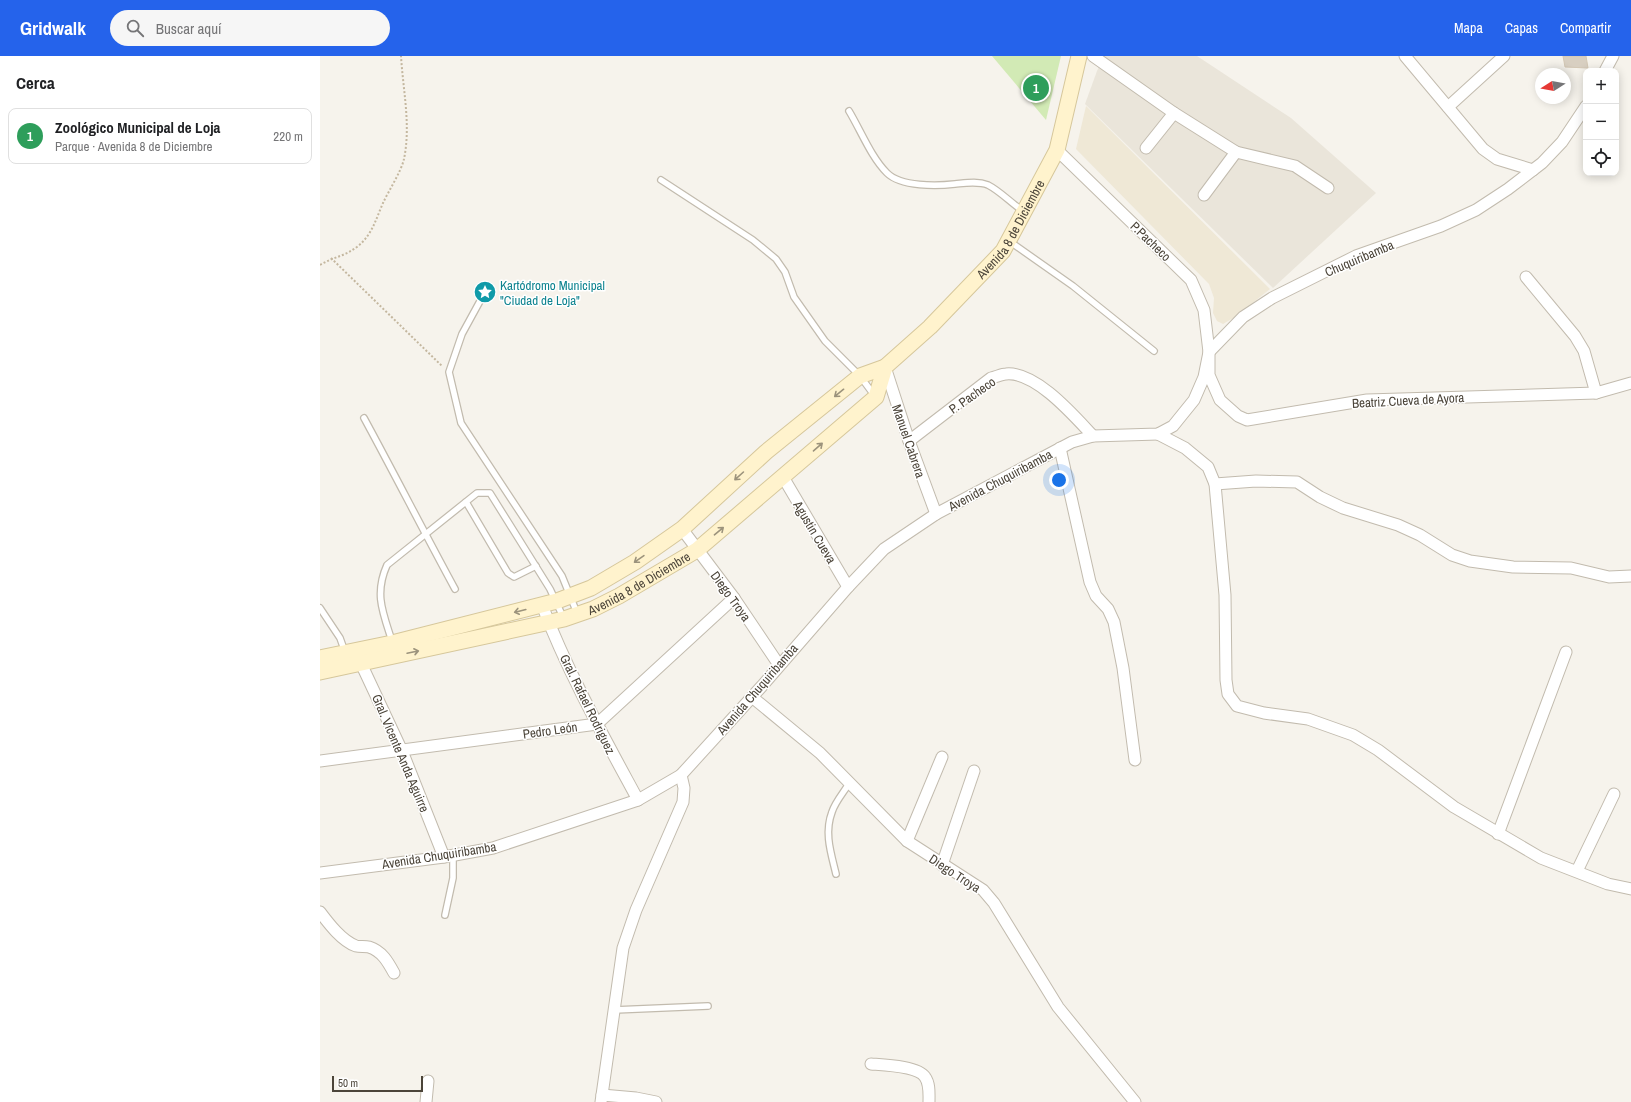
<!DOCTYPE html>
<html lang="es">
<head>
<meta charset="utf-8">
<style>
  :root { --surface:#fff; --page:#f6f6f6; --text:#202124; --muted:#757577; --line:#e0e0e0; --accent:#2563eb }
  body { margin:0; font-family:"Archivo Narrow",sans-serif; background:var(--page); color:var(--text) }
  .controls { position:absolute; right:12px; top:12px; display:grid; overflow:hidden; border-radius:8px; box-shadow:0 2px 10px #0003 }
  .controls button { width:36px; height:36px; display:grid; place-items:center; padding:0; border:0; border-bottom:1px solid var(--line); background:var(--surface); color:var(--text); font:20px sans-serif }
  .compass { position:absolute; left:1215px; top:12px; width:36px; height:36px; border-radius:50%; background:var(--surface); box-shadow:0 2px 10px #0003; rotate:259deg }
  .scale { position:absolute; left:12px; bottom:10px; width:91px; box-sizing:border-box; padding-left:4px; border:2px solid #4b4439; border-top:0; font-size:11px; line-height:14px; white-space:nowrap; color:#4b4439; -webkit-text-stroke:3px #fff; paint-order:stroke }
  .you { position:absolute; left:739px; top:424px; width:14px; height:14px; margin:-10px; border:3px solid #fff; border-radius:50%; background:#1a73e8; box-shadow:0 0 0 6px #1a73e833 }
  .badge { display:grid; place-items:center; width:26px; height:26px; border-radius:50%; background:var(--accent); color:#fff; font-size:13px; font-weight:700 }
  .pin { position:absolute; translate:-50% -50%; border:2px solid #fff; box-shadow:0 1px 4px #0006 }
  .list { margin:0; padding:0; list-style:none }
  h2 { display:flex; justify-content:space-between; align-items:center; height:52px; margin:0; padding:0 16px; font-size:17px }
  h2 small { font-size:13px; font-weight:400; color:var(--muted) }
  .list li { display:grid; grid-template-columns:26px 1fr auto; gap:12px; align-items:center; box-sizing:border-box; height:56px; margin:0 8px 8px; padding:0 8px; border:1px solid var(--line); border-radius:8px }
  .list b { display:block; font-size:15px; white-space:nowrap }
  .list p { margin:0; font-size:13px; white-space:nowrap; color:var(--muted) }
  .list em { font-size:13px; font-style:normal; color:var(--muted) }
  .icon { flex:none; width:22px; height:22px; fill:none; stroke:currentColor; stroke-width:2; stroke-linecap:round; stroke-linejoin:round }
  .map { position:relative; flex:none; width:1311px; height:1046px; overflow:hidden }
  header { display:flex; align-items:center; gap:24px; box-sizing:border-box; height:56px; padding:0 20px; background:var(--accent); color:#fff }
  header strong { font-size:19px }
  nav { display:flex; gap:22px; margin-inline-start:auto; font-size:14px }
  .search { width:280px; height:36px; background:var(--page); display:flex; align-items:center; gap:10px; box-sizing:border-box; padding:0 14px; border-radius:22px; color:var(--muted); font-size:15px }
  main { display:flex }
  aside { flex:1; background:var(--surface) }
  .map>svg:first-child { display:block }
  .residential { fill:#eae5da }
  .education { fill:#efe8d6 }
  .green { fill:#d2eab5 }
  .building { fill:#d8cfc1; stroke:#d3c7b4 }
  .lines { fill:none; stroke-linecap:round; stroke-linejoin:round }
  .service-casing { stroke:#c2bbae; stroke-width:8 }
  .minor-casing { stroke:#c2bbae; stroke-width:13 }
  .secondary-casing { stroke:#d6c79b; stroke-width:17 }
  .path { stroke:#c4b79f; stroke-width:2; stroke-dasharray:2 2; stroke-linecap:butt }
  .service { stroke:#fff; stroke-width:5.5 }
  .minor { stroke:#fff; stroke-width:11 }
  .secondary { stroke:#fff3cd; stroke-width:15 }
  .oneway { stroke:#9c937c }
  .labels { text-anchor:middle; stroke-width:3; stroke-linejoin:round; paint-order:stroke }
  .street-label { font-size:13px; fill:#4b4439; stroke:#fff }
  .culture-label { font-size:13px; fill:#0d838f; stroke:#fff; text-anchor:start }
</style>
</head>
<body>
<header>
<strong>Gridwalk</strong>
<div class="search"><svg class="icon" aria-label="search" viewBox="0 0 24 24"><circle cx="10" cy="10" r="6"/><path d="M15 15l6 6"/></svg>Buscar aquí</div>
<nav><a>Mapa</a><a>Capas</a><a>Compartir</a></nav>
</header>
<main>
<aside>
<h2>Cerca<small></small></h2>
<ul class="list">
<li><span class="badge" style="background:#2e9e5b">1</span><div><b>Zoológico Municipal de Loja</b><p>Parque · Avenida 8 de Diciembre</p></div><em>220 m</em></li>
</ul>
</aside>
<div class="map">
<svg width="1311" height="1046" viewBox="0 0 1311 1046">
  <rect width="100%" height="100%" fill="#f6f3ec"/>
  <!-- residential -->
  <path class="residential" d="M784,0H877L971,62L1056,137L953,232L765,48L777,15Z"/>
  <!-- education -->
  <path class="education" d="M766,50L950,233L915,261L903,268L897,265L893,257L894,242L889,228L756,93Z"/>
  <!-- green -->
  <path class="green" d="M672,0H741L726,64Z"/>
  <!-- building -->
  <path class="building" d="M1243,0H1266L1268,12L1245,11Z"/>
  <g class="lines">
    <!-- service casing -->
    <g class="service-casing">
      <g id="service">
        <path d="M529,55C541,75 551,101 567,117C581,131 617,130 635,128C646,127 658,125 668,129C680,135 691,147 703,155"/>
        <path d="M341,124L433,184L456,203L465,216L474,241L505,285L540,320L554,339"/>
        <path d="M689,185L753,230L834,295"/>
        <path d="M165,236L142,278L129,316L141,367L242,520L257,557"/>
        <path d="M44,362C75,419 104,476 135,533"/>
        <path d="M146,446L188,517L194,521L216,510"/>
        <path d="M0,552L20,582L25,596"/>
        <path d="M72,585C63,557 54,538 67,509L157,437H170L230,533L244,563"/>
        <path d="M516,818C511,797 504,777 512,756C515,746 524,736 530,726"/>
        <path d="M125,859L133,822V799"/>
        <path d="M294,954L388,950"/>
      </g>
    </g>
    <!-- minor casing -->
    <g class="minor-casing">
      <g id="minor">
        <path d="M773,0L854,57L916,96L975,110L1008,132"/>
        <path d="M1085,0L1163,93L1177,103L1213,114"/>
        <path d="M1285,15L1293,0"/>
        <path d="M1128,51L1184,0"/>
        <path d="M826,92L854,57"/>
        <path d="M737,94L871,224L884,254L889,296V319L900,344L918,360L927,364L1047,344L1276,337L1311,327"/>
        <path d="M884,139L916,96"/>
        <path d="M1206,221L1255,280L1264,295L1276,337"/>
        <path d="M565,311L589,385L616,458"/>
        <path d="M838,378L865,392L888,411L895,428L905,539L906,624L908,638L917,650L944,657L988,663L1033,679L1058,694L1134,751L1221,802L1288,828L1311,833"/>
        <path d="M589,385L671,322C676,321 682,318 686,318C716,315 755,361 773,380"/>
        <path d="M740,392L770,526L776,540L788,553L794,566L803,612L815,704"/>
        <path d="M463,421L528,531"/>
        <path d="M895,428L936,425L977,426L1000,441L1023,452L1078,469L1100,479L1132,499L1150,505L1193,511L1251,512L1289,521L1311,520"/>
        <path d="M362,473L414,542L459,609"/>
        <path d="M222,549C248,617 284,681 318,744"/>
        <path d="M38,601L82,695L124,801"/>
        <path d="M432,641L500,697L587,785L663,834L674,847L738,951L815,1046"/>
        <path d="M0,705L277,668L414,542"/>
        <path d="M1178,778L1246,596"/>
        <path d="M587,785L622,701"/>
        <path d="M622,809L654,715"/>
        <path d="M1257,815L1294,738"/>
        <path d="M0,817L124,801L173,792L318,744L361,719L442,630L528,531L564,493L616,458L752,386L773,380L838,378L853,370L874,344L884,321L889,296L923,261L952,242L1036,200L1121,170L1156,154L1188,133L1222,107L1242,86L1266,50"/>
        <path d="M0,856C9,868 22,885 36,890C40,891 45,890 49,891C62,895 68,906 74,917"/>
        <path d="M551,1008C564,1009 598,1010 605,1021C610,1028 609,1038 609,1046"/>
        <path d="M282,1039L316,1042L336,1046"/>
        <path d="M106,1046L108,1025"/>
        <path d="M281,1046L303,892L316,854L363,746L364,732L361,719"/>
      </g>
    </g>
    <!-- secondary casing -->
    <g class="secondary-casing">
      <g id="secondary">
        <path id="s1" d="M0,602L72,587L237,545L271,532L315,506L362,473L446,396L540,320L565,311L610,271L683,195L737,94L759,0"/>
        <path id="s2" d="M0,616L244,563L273,553L299,540L377,494L556,341L565,311"/>
      </g>
    </g>
    <!-- path -->
    <g class="path">
      <path d="M11,202L122,310"/>
      <path d="M0,209C13,201 26,200 38,190C52,179 56,163 63,147C69,134 81,116 84,103C91,69 83,34 81,0"/>
    </g>
    <!-- service -->
    <use href="#service" class="service"/>
    <!-- minor -->
    <use href="#minor" class="minor"/>
    <!-- secondary -->
    <use href="#secondary" class="secondary"/>
  </g>
  <!-- one-way arrows -->
  <defs><path id="oneway-shaft" d="M-6 0H5M1.5-3L5.5 0L1.5 3" fill="none" stroke-width="1.6" stroke-linecap="round" stroke-linejoin="round"/></defs>
  <g class="oneway">
    <use href="#oneway-shaft" transform="translate(519 337) rotate(141)"/>
    <use href="#oneway-shaft" transform="translate(498 391) rotate(-41)"/>
    <use href="#oneway-shaft" transform="translate(419 420) rotate(138)"/>
    <use href="#oneway-shaft" transform="translate(399 475) rotate(-40)"/>
    <use href="#oneway-shaft" transform="translate(319 503) rotate(145)"/>
    <use href="#oneway-shaft" transform="translate(200 555) rotate(166)"/>
    <use href="#oneway-shaft" transform="translate(93 596) rotate(-12)"/>
  </g>
  <!-- icons -->
  <defs>
    <g id="sight-disc" transform="scale(1.15)"><circle r="9.5" fill="#0f9aa8" stroke="#fff"/><path d="M0-6L1.8-2.2L6-1.7L2.9 1.2L3.7 5.4L0 3.3L-3.7 5.4L-2.9 1.2L-6-1.7L-1.8-2.2Z" fill="#fff"/></g>
  </defs>
  <g fill-rule="evenodd">
    <use href="#sight-disc" x="165" y="236"/>
  </g>
  <g class="labels">
    <!-- street labels -->
    <g class="street-label">
      <text dy="5" stroke="none"><textPath href="#s1" startOffset="838">Avenida 8 de Diciembre</textPath></text>
      <text transform="translate(831 185) rotate(44)" y="5">P.Pacheco</text>
      <text transform="translate(1039 202) rotate(-23)" y="5">Chuquiribamba</text>
      <text transform="translate(652 339) rotate(-35)" y="5">P. Pacheco</text>
      <text transform="translate(1088 344) rotate(-3)" y="5">Beatriz Cueva de Ayora</text>
      <text transform="translate(589 385) rotate(71)" y="5">Manuel Cabrera</text>
      <text transform="translate(680 424) rotate(-28)" y="5">Avenida Chuquiribamba</text>
      <text transform="translate(495 476) rotate(59)" y="5">Agustin Cueva</text>
      <text dy="5" stroke="none"><textPath href="#s2" startOffset="333">Avenida 8 de Diciembre</textPath></text>
      <text transform="translate(411 540) rotate(54)" y="5">Diego Troya</text>
      <text transform="translate(437 633) rotate(-49)" y="5">Avenida Chuquiribamba</text>
      <text transform="translate(268 648) rotate(64)" y="5">Gral. Rafael Rodriguez</text>
      <text transform="translate(230 674) rotate(-8)" y="5">Pedro León</text>
      <text transform="translate(81 697) rotate(67)" y="5">Gral. Vicente Anda Aguirre</text>
      <text transform="translate(119 799) rotate(-9)" y="5">Avenida Chuquiribamba</text>
      <text transform="translate(635 817) rotate(33)" y="5">Diego Troya</text>
    </g>
    <!-- culture labels -->
    <g class="culture-label">
      <text x="180" y="234">Kartódromo Municipal<tspan x="180" dy="15">"Ciudad de Loja"</tspan></text>
    </g>
  </g>
</svg>
<div class="controls">
<button>+</button>
<button>−</button>
<button><svg class="icon" aria-label="locate" viewBox="0 0 24 24"><circle cx="12" cy="12" r="6"/><path d="M12 2v4M12 18v4M2 12h4M18 12h4"/></svg></button>
</div>
<svg class="compass" viewBox="-18 -18 36 36"><path d="M0-13l5 13h-10z" fill="#e53935"/><path d="M0 13l5-13h-10z" fill="#757577"/></svg>
<div class="scale">50 m</div>
<div class="you"></div>
<div class="pin badge" style="left:716px;top:32px;background:#2e9e5b">1</div>
</div>
</main>
</body>
</html>
